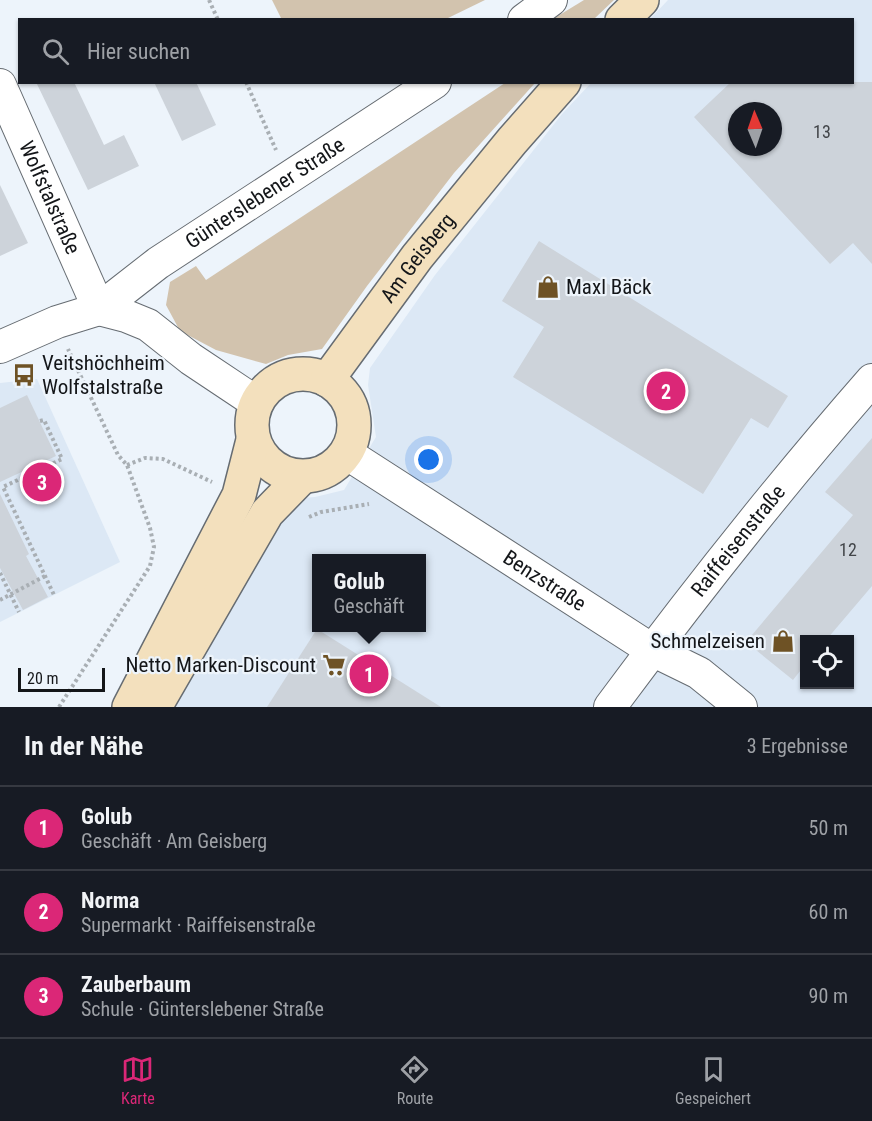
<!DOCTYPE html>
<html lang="de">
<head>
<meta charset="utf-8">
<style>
  :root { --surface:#171b24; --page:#20242c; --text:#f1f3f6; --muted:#9ea1a6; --line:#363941; --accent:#db2777 }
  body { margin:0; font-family:"Roboto Condensed",sans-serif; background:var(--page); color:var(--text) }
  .controls { position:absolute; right:18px; bottom:18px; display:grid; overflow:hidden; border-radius:0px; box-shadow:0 2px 4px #0004 }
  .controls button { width:54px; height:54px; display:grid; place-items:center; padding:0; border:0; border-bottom:2px solid var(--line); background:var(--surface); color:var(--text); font:30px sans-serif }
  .compass { position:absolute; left:728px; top:102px; width:54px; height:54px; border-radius:50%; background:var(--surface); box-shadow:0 2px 4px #0004; rotate:358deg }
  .scale { position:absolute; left:18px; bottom:15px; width:87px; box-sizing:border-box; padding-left:6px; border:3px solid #141619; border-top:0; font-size:16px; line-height:21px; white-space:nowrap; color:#141619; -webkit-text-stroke:4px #edf4fb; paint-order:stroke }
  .you { position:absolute; left:429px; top:460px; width:21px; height:21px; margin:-15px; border:4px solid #fff; border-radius:50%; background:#1a73e8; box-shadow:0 0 0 9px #1a73e833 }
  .badge { display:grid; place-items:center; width:39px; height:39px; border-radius:50%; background:var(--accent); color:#fff; font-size:20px; font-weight:700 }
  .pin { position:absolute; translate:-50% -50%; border:3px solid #fff; box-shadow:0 2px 6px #0006 }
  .popup { position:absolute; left:312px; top:554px; width:114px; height:78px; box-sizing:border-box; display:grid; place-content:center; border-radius:0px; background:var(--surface); filter:drop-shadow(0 2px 4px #0005); font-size:20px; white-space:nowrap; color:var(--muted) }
  .popup b { font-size:22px; color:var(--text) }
  .popup::after { content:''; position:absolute; left:50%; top:100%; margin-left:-12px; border:12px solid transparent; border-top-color:var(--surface) }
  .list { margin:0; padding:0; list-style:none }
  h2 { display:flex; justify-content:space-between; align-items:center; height:78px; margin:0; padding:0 24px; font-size:26px }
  h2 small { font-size:20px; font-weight:400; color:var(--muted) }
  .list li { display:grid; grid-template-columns:39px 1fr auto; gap:18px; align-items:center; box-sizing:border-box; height:84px; padding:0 24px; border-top:2px solid var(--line) }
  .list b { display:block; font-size:22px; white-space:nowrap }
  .list p { margin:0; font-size:20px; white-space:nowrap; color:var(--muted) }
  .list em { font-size:20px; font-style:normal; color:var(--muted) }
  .icon { flex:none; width:33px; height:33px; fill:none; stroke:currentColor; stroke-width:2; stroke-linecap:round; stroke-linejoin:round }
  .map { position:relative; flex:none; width:872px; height:707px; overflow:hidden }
  .search { position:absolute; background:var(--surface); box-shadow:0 2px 4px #0004; left:18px; right:18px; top:18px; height:66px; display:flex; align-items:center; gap:15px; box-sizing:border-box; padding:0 21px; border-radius:0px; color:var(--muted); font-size:22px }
  .sheet { height:330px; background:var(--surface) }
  nav { display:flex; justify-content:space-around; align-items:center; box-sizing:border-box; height:84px; border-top:2px solid var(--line); background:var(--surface); font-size:16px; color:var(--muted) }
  nav a { display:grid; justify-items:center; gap:3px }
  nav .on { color:var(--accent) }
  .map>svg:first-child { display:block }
  .built { fill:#dce8f5; fill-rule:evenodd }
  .green { fill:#d2c3ae }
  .building { fill:#cdd3da; fill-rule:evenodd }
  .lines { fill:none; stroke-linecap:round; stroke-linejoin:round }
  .street-casing { stroke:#666c72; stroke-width:34 }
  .secondary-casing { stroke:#666c72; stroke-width:36 }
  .path { stroke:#a9afb4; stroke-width:4; stroke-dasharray:3 3; stroke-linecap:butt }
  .street { stroke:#fff; stroke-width:32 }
  .secondary { stroke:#f3e0bd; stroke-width:33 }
  .labels { text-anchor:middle; stroke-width:4.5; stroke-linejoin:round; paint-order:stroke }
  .number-label { font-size:18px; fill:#424549 }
  .street-label { font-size:21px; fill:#141619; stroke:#edf4fb }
  .poi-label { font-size:21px; fill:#141619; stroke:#edf4fb; text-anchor:start }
</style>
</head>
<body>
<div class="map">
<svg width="872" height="707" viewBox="0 0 872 707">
  <rect width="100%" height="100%" fill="#edf4fb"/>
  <!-- built -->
  <g class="built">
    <path d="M668,0H872V707H174L287,499L315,497L344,490L376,437L368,385L370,368L435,275L562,114L591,83L852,82V20L650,19ZM737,111H773V147H737ZM316,558H422V628H316ZM804,640H850V684H804Z"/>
    <path d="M37,379L120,562L0,622V383Z"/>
  </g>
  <!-- green -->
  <g class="green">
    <path d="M272,0H485L446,19L282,20Z"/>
    <path d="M584,0H614L594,19H553Z"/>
    <path d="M505,83H535L454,173L367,286L322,349L288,355L266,364L216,350L180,331L166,305L170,282L196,266L206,280Z"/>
  </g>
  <!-- building -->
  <g class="building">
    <path d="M36,82H74L104,145L124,135L139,166L88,190Z"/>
    <path d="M154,82H196L216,125L182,141Z"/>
    <path d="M731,82H872V264L853,243L830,264L694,117ZM737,111H773V147H737Z"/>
    <path d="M0,185L28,243L0,256Z"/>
    <path d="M539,241L788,396L768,428L751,418L703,494L513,377L544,327L502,301Z"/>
    <path d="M27,395L56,456L0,482V408Z"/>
    <path d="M872,438V586L827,639H804V666L793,680L746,642L853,515L825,492Z"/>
    <path d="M0,494L29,554L26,556L48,597L23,610L0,568Z"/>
    <path d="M317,629L441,707H267Z"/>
  </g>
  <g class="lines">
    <!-- street casing -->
    <g class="street-casing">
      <g id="street">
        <path d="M524,20L551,0"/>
        <path id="s1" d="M0,85L99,309"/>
        <path d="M99,309L126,316L148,325L191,359L257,403"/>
        <path id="s2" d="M0,347L57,322L99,309L158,263L435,82"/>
        <path id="s3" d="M346,453L652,650L699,673L741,707"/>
        <path id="s4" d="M610,707C693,595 780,485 872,380"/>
      </g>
    </g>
    <!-- secondary casing -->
    <g class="secondary-casing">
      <g id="secondary">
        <path d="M622,20L642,0"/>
        <circle cx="303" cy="425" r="51"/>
        <path id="s5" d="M327,380L417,257L512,141L564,82"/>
        <path d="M129,707L239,495L253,440"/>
        <path d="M155,707L267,513L302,477"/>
      </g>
    </g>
    <!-- path -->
    <g class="path">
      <path d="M209,0L218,20"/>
      <path d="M246,82L276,150"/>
      <path d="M40,421L44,420L62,459L3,487L54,595"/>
      <path d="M127,465L145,458L163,459L212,482"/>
      <path d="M309,517L321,512L369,504"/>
      <path d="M0,573L19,612"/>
      <path d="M0,600L45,576"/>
      <path d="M59,707L150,566L154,547L150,528L127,465L118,455L68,349"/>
    </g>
    <!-- street -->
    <use href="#street" class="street"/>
    <!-- secondary -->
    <use href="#secondary" class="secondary"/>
  </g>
  <!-- icons -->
  <defs>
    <g id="shop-bare" transform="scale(1.8)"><path d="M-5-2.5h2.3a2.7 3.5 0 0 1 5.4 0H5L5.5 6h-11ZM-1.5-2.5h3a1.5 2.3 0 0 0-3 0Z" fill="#6e5225" stroke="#edf4fb" stroke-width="2.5" paint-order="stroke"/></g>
    <g id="bus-bare" transform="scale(1.8)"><path d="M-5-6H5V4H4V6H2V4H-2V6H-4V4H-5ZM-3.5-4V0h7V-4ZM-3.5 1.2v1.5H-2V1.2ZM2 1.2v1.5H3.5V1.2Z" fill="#6e5225" stroke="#edf4fb" stroke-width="2.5" paint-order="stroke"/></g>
    <g id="supermarket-bare" transform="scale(1.8)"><path d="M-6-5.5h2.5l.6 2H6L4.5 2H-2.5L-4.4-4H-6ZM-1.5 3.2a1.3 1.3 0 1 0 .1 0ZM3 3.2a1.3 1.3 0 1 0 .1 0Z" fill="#6e5225" stroke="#edf4fb" stroke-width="2.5" paint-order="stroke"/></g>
  </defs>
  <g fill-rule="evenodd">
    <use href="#shop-bare" x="548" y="287"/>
    <use href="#bus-bare" x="24" y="375"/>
    <use href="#shop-bare" x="783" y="641"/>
    <use href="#supermarket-bare" x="334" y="665"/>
  </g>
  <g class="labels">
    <!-- number labels -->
    <g class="number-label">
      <text x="822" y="138">13</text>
      <text x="848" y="556">12</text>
    </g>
    <!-- street labels -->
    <g class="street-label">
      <text dy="7" stroke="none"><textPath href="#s2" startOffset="309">Günterslebener Straße</textPath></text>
      <text dy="7" stroke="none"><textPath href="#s1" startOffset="123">Wolfstalstraße</textPath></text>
      <text dy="7" stroke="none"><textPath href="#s5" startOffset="152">Am Geisberg</textPath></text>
      <text dy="7" stroke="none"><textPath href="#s4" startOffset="210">Raiffeisenstraße</textPath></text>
      <text dy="7" stroke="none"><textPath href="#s3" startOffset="236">Benzstraße</textPath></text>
    </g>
    <!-- poi labels -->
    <g class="poi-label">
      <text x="566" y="294">Maxl Bäck</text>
      <text x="42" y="370">Veitshöchheim<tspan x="42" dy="24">Wolfstalstraße</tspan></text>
      <text x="765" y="648" text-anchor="end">Schmelzeisen</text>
      <text x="316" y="672" text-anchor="end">Netto Marken-Discount</text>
    </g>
  </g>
</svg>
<div class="controls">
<button><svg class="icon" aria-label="locate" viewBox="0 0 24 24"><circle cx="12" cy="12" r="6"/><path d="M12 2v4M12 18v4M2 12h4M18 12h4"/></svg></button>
</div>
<svg class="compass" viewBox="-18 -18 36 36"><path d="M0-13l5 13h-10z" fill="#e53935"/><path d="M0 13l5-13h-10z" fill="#9ea1a6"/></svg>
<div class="scale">20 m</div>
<div class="you"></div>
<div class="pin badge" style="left:369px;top:674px">1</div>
<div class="popup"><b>Golub</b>Geschäft</div>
<div class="pin badge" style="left:666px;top:391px">2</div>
<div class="pin badge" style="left:42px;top:482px">3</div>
<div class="search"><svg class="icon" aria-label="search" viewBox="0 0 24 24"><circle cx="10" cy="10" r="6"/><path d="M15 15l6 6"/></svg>Hier suchen</div>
</div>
<section class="sheet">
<h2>In der Nähe<small>3 Ergebnisse</small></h2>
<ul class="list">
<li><span class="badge">1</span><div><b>Golub</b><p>Geschäft · Am Geisberg</p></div><em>50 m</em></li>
<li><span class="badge">2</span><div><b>Norma</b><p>Supermarkt · Raiffeisenstraße</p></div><em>60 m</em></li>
<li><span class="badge">3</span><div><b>Zauberbaum</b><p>Schule · Günterslebener Straße</p></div><em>90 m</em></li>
</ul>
</section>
<nav>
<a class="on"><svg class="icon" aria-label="map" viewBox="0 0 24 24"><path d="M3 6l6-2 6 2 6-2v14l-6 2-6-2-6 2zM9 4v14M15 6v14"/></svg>Karte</a>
<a><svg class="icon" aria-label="directions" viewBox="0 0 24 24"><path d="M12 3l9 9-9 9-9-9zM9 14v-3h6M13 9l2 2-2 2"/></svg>Route</a>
<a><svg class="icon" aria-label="saved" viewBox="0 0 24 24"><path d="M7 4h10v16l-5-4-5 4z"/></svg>Gespeichert</a>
</nav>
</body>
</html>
